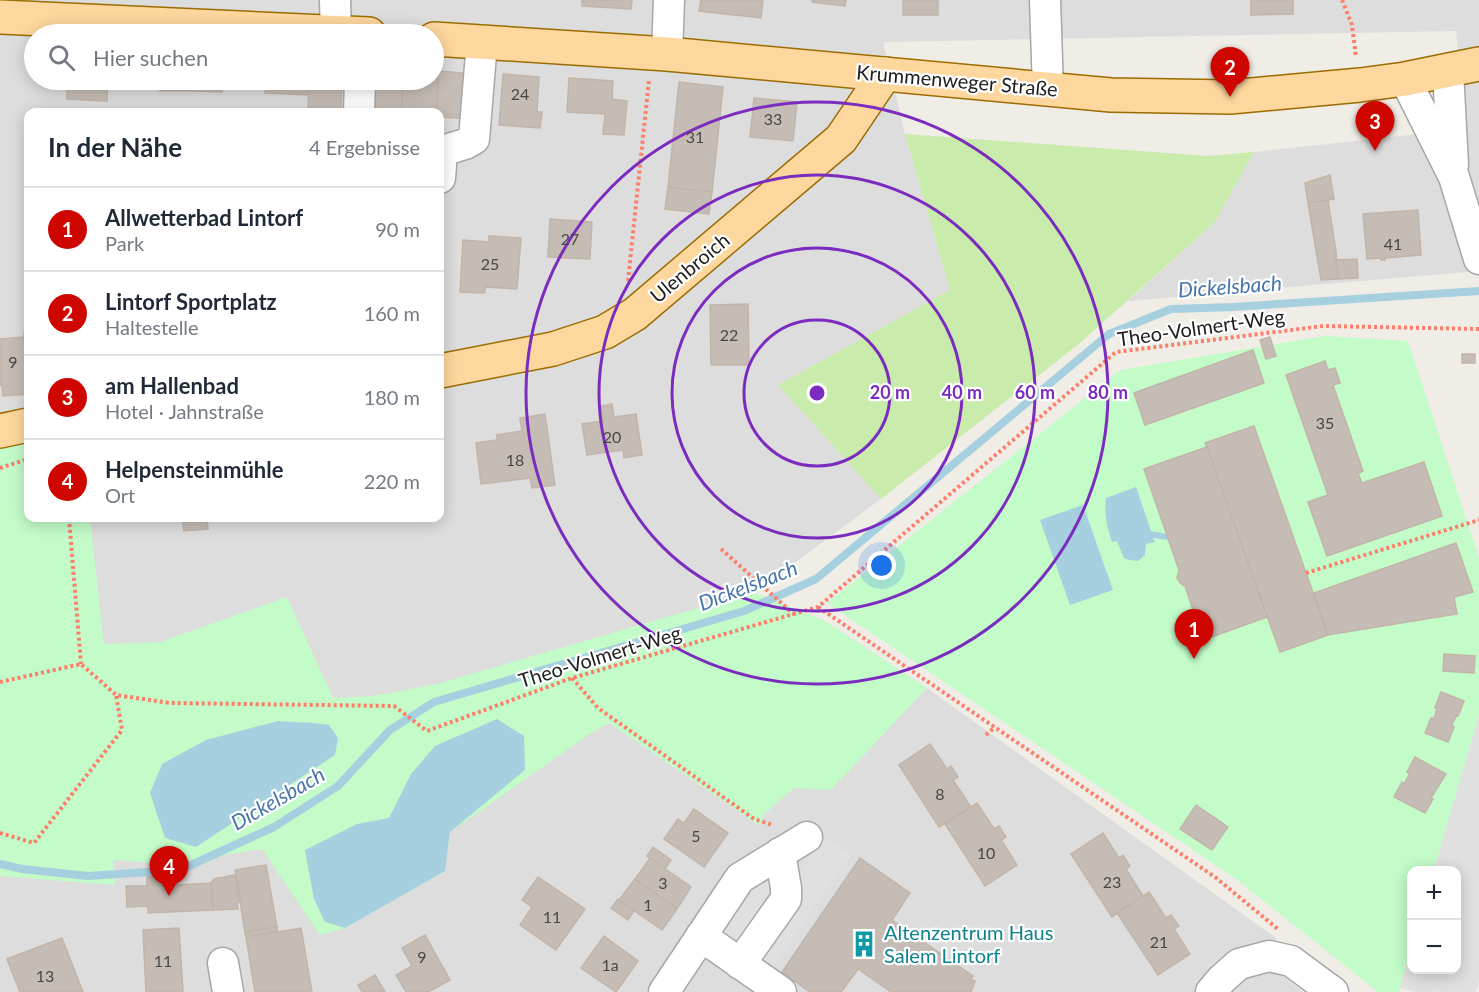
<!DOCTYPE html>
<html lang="de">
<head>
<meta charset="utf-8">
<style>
  :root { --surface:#fff; --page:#f2f2f3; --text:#1f2937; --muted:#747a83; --line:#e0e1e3; --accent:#cf0500 }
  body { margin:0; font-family:Lato,sans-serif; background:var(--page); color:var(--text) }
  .controls { position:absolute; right:18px; bottom:18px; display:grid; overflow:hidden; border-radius:12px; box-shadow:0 3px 15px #0003 }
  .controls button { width:54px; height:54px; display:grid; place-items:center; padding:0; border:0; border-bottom:2px solid var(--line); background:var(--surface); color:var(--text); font:30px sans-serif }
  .you { position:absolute; left:882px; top:566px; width:21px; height:21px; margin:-15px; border:4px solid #fff; border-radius:50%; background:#1a73e8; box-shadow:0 0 0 9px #1a73e833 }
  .badge { display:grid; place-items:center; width:39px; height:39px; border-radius:50%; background:var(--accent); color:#fff; font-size:20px; font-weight:700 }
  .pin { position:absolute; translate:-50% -50px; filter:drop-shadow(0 2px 3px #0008) }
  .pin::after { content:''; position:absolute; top:32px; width:21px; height:18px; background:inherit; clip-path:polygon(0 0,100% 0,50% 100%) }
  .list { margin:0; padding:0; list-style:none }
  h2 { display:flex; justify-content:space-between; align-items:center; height:78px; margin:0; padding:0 24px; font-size:26px }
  h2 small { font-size:20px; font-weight:400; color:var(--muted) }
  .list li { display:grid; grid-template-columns:39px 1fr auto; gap:18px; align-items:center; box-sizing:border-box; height:84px; padding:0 24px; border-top:2px solid var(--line) }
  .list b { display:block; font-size:22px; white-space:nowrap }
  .list p { margin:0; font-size:20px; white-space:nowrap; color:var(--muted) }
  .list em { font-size:20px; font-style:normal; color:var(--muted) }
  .icon { flex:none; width:33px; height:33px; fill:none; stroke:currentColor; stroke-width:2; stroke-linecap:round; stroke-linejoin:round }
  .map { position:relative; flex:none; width:1479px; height:992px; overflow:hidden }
  .search { position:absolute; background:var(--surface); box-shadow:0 3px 15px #0003; left:24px; top:24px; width:420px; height:66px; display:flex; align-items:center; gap:15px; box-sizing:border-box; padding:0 21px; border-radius:33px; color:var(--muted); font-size:22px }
  .panel { position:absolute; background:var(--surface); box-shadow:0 3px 15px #0003; left:24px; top:108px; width:420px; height:414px; border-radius:12px }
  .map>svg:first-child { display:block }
  .residential { fill:#dedddd; fill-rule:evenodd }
  .grass { fill:#c9ebab }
  .park { fill:#c3fbc9 }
  .parking { fill:#e0e0e0 }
  .water { fill:#a6d0df }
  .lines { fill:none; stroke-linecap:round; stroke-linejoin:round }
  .stream { stroke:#a6d0df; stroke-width:8 }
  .building { fill:#c5bdb5; stroke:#c3b4a8; stroke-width:1.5 }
  .minor-casing { stroke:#a7a7a7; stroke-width:33 }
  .major-casing { stroke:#9b6c00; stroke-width:36 }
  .path { stroke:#fc7e6b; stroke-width:4; stroke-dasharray:3 3; stroke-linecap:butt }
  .minor { stroke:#fff; stroke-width:30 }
  .major { stroke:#fed79e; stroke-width:33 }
  .ring { fill:none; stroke:#7b2cbf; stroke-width:3 }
  .labels { text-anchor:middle; stroke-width:4.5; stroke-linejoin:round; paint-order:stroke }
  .number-label { font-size:16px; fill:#494745 }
  .street-label { font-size:20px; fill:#202020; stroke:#fff }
  .culture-label { font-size:20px; fill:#0d838f; stroke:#fff; text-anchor:start }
  .water-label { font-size:21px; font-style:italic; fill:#4676aa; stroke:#fff }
  .centre { fill:#7b2cbf; stroke:#fff; stroke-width:3 }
  .ring-label { font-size:18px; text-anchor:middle; font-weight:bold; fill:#7b2cbf; stroke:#fff; stroke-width:4.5; stroke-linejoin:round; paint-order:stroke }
</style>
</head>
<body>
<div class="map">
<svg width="1479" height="992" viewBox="0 0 1479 992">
  <rect width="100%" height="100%" fill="#f0ede6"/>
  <!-- residential -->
  <path class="residential" d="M0,0H1479V271L1128,301L1214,223L1254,152L1465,129L1456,31L883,42L905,134L950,290L778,385L881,499L754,593L825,621L927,688L1276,938L1282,975L1303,992H0ZM34,34H434V80H34ZM28,112H440V518H28Z"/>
  <!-- grass -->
  <path class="grass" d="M905,134L1208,156L1254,152L1214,223L1080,343L881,499L778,385L950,290Z"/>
  <!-- park -->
  <g class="park">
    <path d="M1325,336L1408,341L1479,558V715L1434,870H1412L1411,947L1399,992H1378L1236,879L827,603L1120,370Z"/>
    <path d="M28,436V518H90L104,644L160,642L287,597L333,698L374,696L437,684L753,592L825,621L927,688L831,790L794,788L763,815L760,826L609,723L587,736L450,832L445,871L345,928L320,935L262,849L166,864L113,860L115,885L0,876V445Z"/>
  </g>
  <!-- parking -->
  <g class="parking">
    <path d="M1479,715V981L1476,992H1414L1400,988L1411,947L1412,970H1456V870H1434Z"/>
    <path d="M824,839L851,854L768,973L717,940L760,877L796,876Z"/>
  </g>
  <!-- water -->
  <g class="water">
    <path d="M1136,487L1151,531L1167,534L1169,540L1153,538L1155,542L1146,544L1145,555L1138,561L1129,560L1124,558L1117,541L1112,542C1107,527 1104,514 1106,498Z"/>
    <path d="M1083,505L1113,590L1070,605L1040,520Z"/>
    <path d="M497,719L524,736L525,770L450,832L445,871L345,928L325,922L314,899L305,850L357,824L389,818L411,774L435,746Z"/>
    <path d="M278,721L313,723L329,725L338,738L335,755L196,847L165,838L150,793L162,764L206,740Z"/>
  </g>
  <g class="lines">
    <!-- stream -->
    <path class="stream" d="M0,864L22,869L88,876L180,870L274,827L338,786L390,730L434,702L744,611L816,579L1109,334L1171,309L1233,307L1479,291"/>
  </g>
  <!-- building -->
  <g class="building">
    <path d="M582,0H632L631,9L582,6Z"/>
    <path d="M701,0H763L761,18L699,11Z"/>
    <path d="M812,0H846L845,6L812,2Z"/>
    <rect x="903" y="0" width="35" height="15"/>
    <path d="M1251,0H1293V14L1251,15Z"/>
    <path d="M434,71H439L436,112H401L403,80H434Z"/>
    <path d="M439,71L474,74L471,119L440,117V112H436Z"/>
    <path d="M503,74L539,77L537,112H542L540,128L499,125Z"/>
    <path d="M569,78L613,81L612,99L627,101L624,135L603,134L605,114L567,112Z"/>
    <path d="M67,80H108L107,101L67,99Z"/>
    <rect x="160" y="80" width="31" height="11"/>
    <path d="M191,80H222V92L191,91Z"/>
    <path d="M266,80H309V95L265,93Z"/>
    <path d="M309,80H342L341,108H308Z"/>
    <path d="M368,80H403L401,112H373Z"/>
    <path d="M679,82L723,87L712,192L668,187Z"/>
    <path d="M754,98L797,102L793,141L750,137Z"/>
    <path d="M1330,175L1334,199L1308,203L1305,183Z"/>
    <path d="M668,187L712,192L709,214L665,209Z"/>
    <path d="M1328,200L1336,252L1338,279L1321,280L1308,203Z"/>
    <path d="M1418,210L1421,255L1385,258V260H1381V258L1367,259L1363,214Z"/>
    <path d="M550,219L592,222L590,259L548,257Z"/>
    <path d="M489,236L521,238L517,289L485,287V293L460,292L463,240L489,242Z"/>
    <path d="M1357,259L1358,278L1338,279L1336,260Z"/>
    <path d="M748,304L749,365H711L710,305Z"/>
    <path d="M24,332H28V394Z"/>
    <path d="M24,337L28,394L3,396L2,385H0V339Z"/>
    <path d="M1270,337L1276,356L1266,359L1260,340Z"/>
    <path d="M1253,350L1264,383L1145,425L1134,393Z"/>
    <rect x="1462" y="354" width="13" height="9"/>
    <path d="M1325,361L1328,370L1335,368L1340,383L1333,385L1363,471L1358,473L1362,483L1424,462L1442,516L1327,556L1308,502L1328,495L1286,375Z"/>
    <path d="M612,404L614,417L636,414L642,455L624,458L623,450L587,455L582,424L603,421L601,406Z"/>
    <path d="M545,414L555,485L532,488L530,478L481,484L476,443L497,440V435L522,431L520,418Z"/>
    <path d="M1254,426L1328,635L1280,652L1205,443Z"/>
    <path d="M1207,447L1267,617L1203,640L1185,586L1180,583L1177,578L1179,570L1144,469Z"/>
    <path d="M182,518H207L208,529L184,531Z"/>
    <path d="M1456,543L1473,592L1454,597L1457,614L1328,635L1314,593Z"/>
    <path d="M1444,654L1475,656L1474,673L1443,671Z"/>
    <path d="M1441,692L1464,701L1458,716H1456L1452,725L1454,727L1448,742L1425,733L1431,718L1434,719L1437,709L1435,708Z"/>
    <path d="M930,744L947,769L951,766L958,777L953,780L971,807L939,827L899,765Z"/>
    <path d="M1415,757L1446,774L1431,798L1433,799L1425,813L1394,797L1402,782L1404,784L1410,773L1407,772Z"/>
    <path d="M977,803L994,829L999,826L1006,837L1001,840L1017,865L985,886L945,824Z"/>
    <path d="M1196,805L1228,827L1212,850L1180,829Z"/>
    <path d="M694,809L728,833L704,867L664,839L678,819L684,823Z"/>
    <path d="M1103,833L1119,858L1123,855L1130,866L1126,869L1143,896L1112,917L1071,854Z"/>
    <path d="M653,847L671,860L665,869L647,856Z"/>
    <path d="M650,858L691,887L677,909L635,879Z"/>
    <path d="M860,858L910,893L892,920L973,976L970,979L975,981L971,992H891L858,969L841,992H810L782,972Z"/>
    <path d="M266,865L277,927L245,932L235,870Z"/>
    <path d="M235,875L240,902L237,903L238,909L213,910L211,883L214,879Z"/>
    <path d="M175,876L176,885L211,883L213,910L148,913V906L127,907L126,886H147V877Z"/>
    <path d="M538,877L585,909L556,950L520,925L532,907L522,900Z"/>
    <path d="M635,879L677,909L662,930L619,900Z"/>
    <path d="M1149,892L1166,918L1171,915L1179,926L1174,929L1190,954L1158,975L1117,913Z"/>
    <path d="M618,899L634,911L628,920L611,908Z"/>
    <path d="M277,927V932L246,937L245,932Z"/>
    <path d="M179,928L183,992H146L143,930Z"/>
    <path d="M301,928L312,992H255L246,937Z"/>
    <path d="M425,935L450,980L428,992H406L396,975L412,966L402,948Z"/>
    <path d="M604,936L638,961L616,992L581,968Z"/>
    <path d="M62,938L83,992H20L7,959Z"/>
    <path d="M375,975L385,992H362L358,985Z"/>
  </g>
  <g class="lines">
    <!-- minor casing -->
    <g class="minor-casing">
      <g id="minor">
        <path d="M335,0L336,33"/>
        <path d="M1045,0L1048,90"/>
        <path d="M667,54L669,0"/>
        <path d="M1448,71L1453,165"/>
        <path d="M1405,79L1454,177L1479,259"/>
        <path d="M359,112L360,80"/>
        <path d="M440,178L442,151L465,144L474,139L482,42"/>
        <path d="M701,936L781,992"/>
        <path d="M223,963L228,992"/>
        <path d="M740,964L786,899V888L780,853"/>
        <path d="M664,992L740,878L807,837"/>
        <path d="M1211,992L1222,979L1239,964L1269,956L1291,961L1333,992"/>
      </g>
    </g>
    <!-- major casing -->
    <g class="major-casing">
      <g id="major">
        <path d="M0,17L369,34"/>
        <path d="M434,39L667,54L1111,95L1230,97L1360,85L1405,79L1479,64"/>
        <path d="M440,371L553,349L605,332L635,314L841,139L885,74"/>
        <path d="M0,431L28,425"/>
      </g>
    </g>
    <!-- path -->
    <g class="path">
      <path d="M1342,0L1352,25L1356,57"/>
      <path d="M628,281L649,80"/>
      <path d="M0,468L28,459"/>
      <path d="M69,518L81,664"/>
      <path d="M721,549L795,615"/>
      <path d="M1306,573L1479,520"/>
      <path d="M818,607L1215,877L1279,930"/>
      <path d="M572,678L598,708L754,819L773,825"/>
      <path d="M0,682L81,664L116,695L170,703L394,706L427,731L572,678L818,607L1116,352L1323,326L1479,329"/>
      <path d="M986,735L995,727"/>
      <path d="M0,833L34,843L122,730L116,695"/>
    </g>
    <!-- minor -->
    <use href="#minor" class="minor"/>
    <!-- major -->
    <use href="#major" class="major"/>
  </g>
  <!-- distance rings -->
  <g class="ring">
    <circle cx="817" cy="393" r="73"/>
    <circle cx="817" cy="393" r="145"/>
    <circle cx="817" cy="393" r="218"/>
    <circle cx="817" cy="393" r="291"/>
  </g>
  <!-- icons -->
  <defs>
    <g id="building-bare" transform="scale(2.07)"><path d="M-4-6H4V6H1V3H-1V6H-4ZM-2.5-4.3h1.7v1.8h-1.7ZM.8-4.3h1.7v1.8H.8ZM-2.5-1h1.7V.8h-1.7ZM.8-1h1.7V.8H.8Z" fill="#0f9aa8" stroke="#fff" stroke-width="2.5" paint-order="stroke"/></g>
  </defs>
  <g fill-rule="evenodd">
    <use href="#building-bare" x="864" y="944"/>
  </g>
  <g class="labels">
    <!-- number labels -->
    <g class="number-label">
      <text x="520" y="100">24</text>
      <text x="773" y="125">33</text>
      <text x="695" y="143">31</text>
      <text x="570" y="245">27</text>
      <text x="1393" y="250">41</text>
      <text x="490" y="270">25</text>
      <text x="729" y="341">22</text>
      <text x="13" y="368">9</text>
      <text x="1325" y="429">35</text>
      <text x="612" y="443">20</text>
      <text x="515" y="466">18</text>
      <text x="940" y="800">8</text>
      <text x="696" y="842">5</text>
      <text x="986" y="859">10</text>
      <text x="1112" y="888">23</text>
      <text x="663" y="889">3</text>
      <text x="648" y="911">1</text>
      <text x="552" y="923">11</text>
      <text x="1159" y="948">21</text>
      <text x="422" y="963">9</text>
      <text x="163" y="967">11</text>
      <text x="610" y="971">1a</text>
      <text x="45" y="982">13</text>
    </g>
    <!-- street labels -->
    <g class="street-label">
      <text transform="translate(957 81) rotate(5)" y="7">Krummenweger Straße</text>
      <text transform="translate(690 268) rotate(-40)" y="7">Ulenbroich</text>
      <text transform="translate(1201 328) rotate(-8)" y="7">Theo-Volmert-Weg</text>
      <text transform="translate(600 657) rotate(-17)" y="7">Theo-Volmert-Weg</text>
    </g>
    <!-- culture labels -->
    <g class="culture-label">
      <text x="884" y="940">Altenzentrum Haus<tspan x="884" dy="23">Salem Lintorf</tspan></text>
    </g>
    <!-- water labels -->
    <g class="water-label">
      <text transform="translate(1230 287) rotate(-4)" y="7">Dickelsbach</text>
      <text transform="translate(748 586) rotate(-21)" y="7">Dickelsbach</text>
      <text transform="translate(278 799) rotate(-30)" y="7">Dickelsbach</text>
    </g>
  </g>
  <circle cx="817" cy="393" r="9" class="centre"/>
  <g class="ring-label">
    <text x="890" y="399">20 m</text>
    <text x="962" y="399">40 m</text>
    <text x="1035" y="399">60 m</text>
    <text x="1108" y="399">80 m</text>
  </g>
</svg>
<div class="controls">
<button>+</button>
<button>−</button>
</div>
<div class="you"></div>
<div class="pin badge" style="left:1194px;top:659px">1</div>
<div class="pin badge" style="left:1230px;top:97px">2</div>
<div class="pin badge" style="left:1375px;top:151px">3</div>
<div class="pin badge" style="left:169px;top:896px">4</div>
<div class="search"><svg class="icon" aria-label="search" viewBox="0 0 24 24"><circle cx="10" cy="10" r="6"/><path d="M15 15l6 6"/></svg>Hier suchen</div>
<section class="panel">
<h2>In der Nähe<small>4 Ergebnisse</small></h2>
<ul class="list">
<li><span class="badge">1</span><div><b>Allwetterbad Lintorf</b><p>Park</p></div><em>90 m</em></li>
<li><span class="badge">2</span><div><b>Lintorf Sportplatz</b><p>Haltestelle</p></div><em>160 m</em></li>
<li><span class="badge">3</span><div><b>am Hallenbad</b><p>Hotel · Jahnstraße</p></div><em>180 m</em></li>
<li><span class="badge">4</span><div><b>Helpensteinmühle</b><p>Ort</p></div><em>220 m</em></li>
</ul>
</section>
</div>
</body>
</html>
